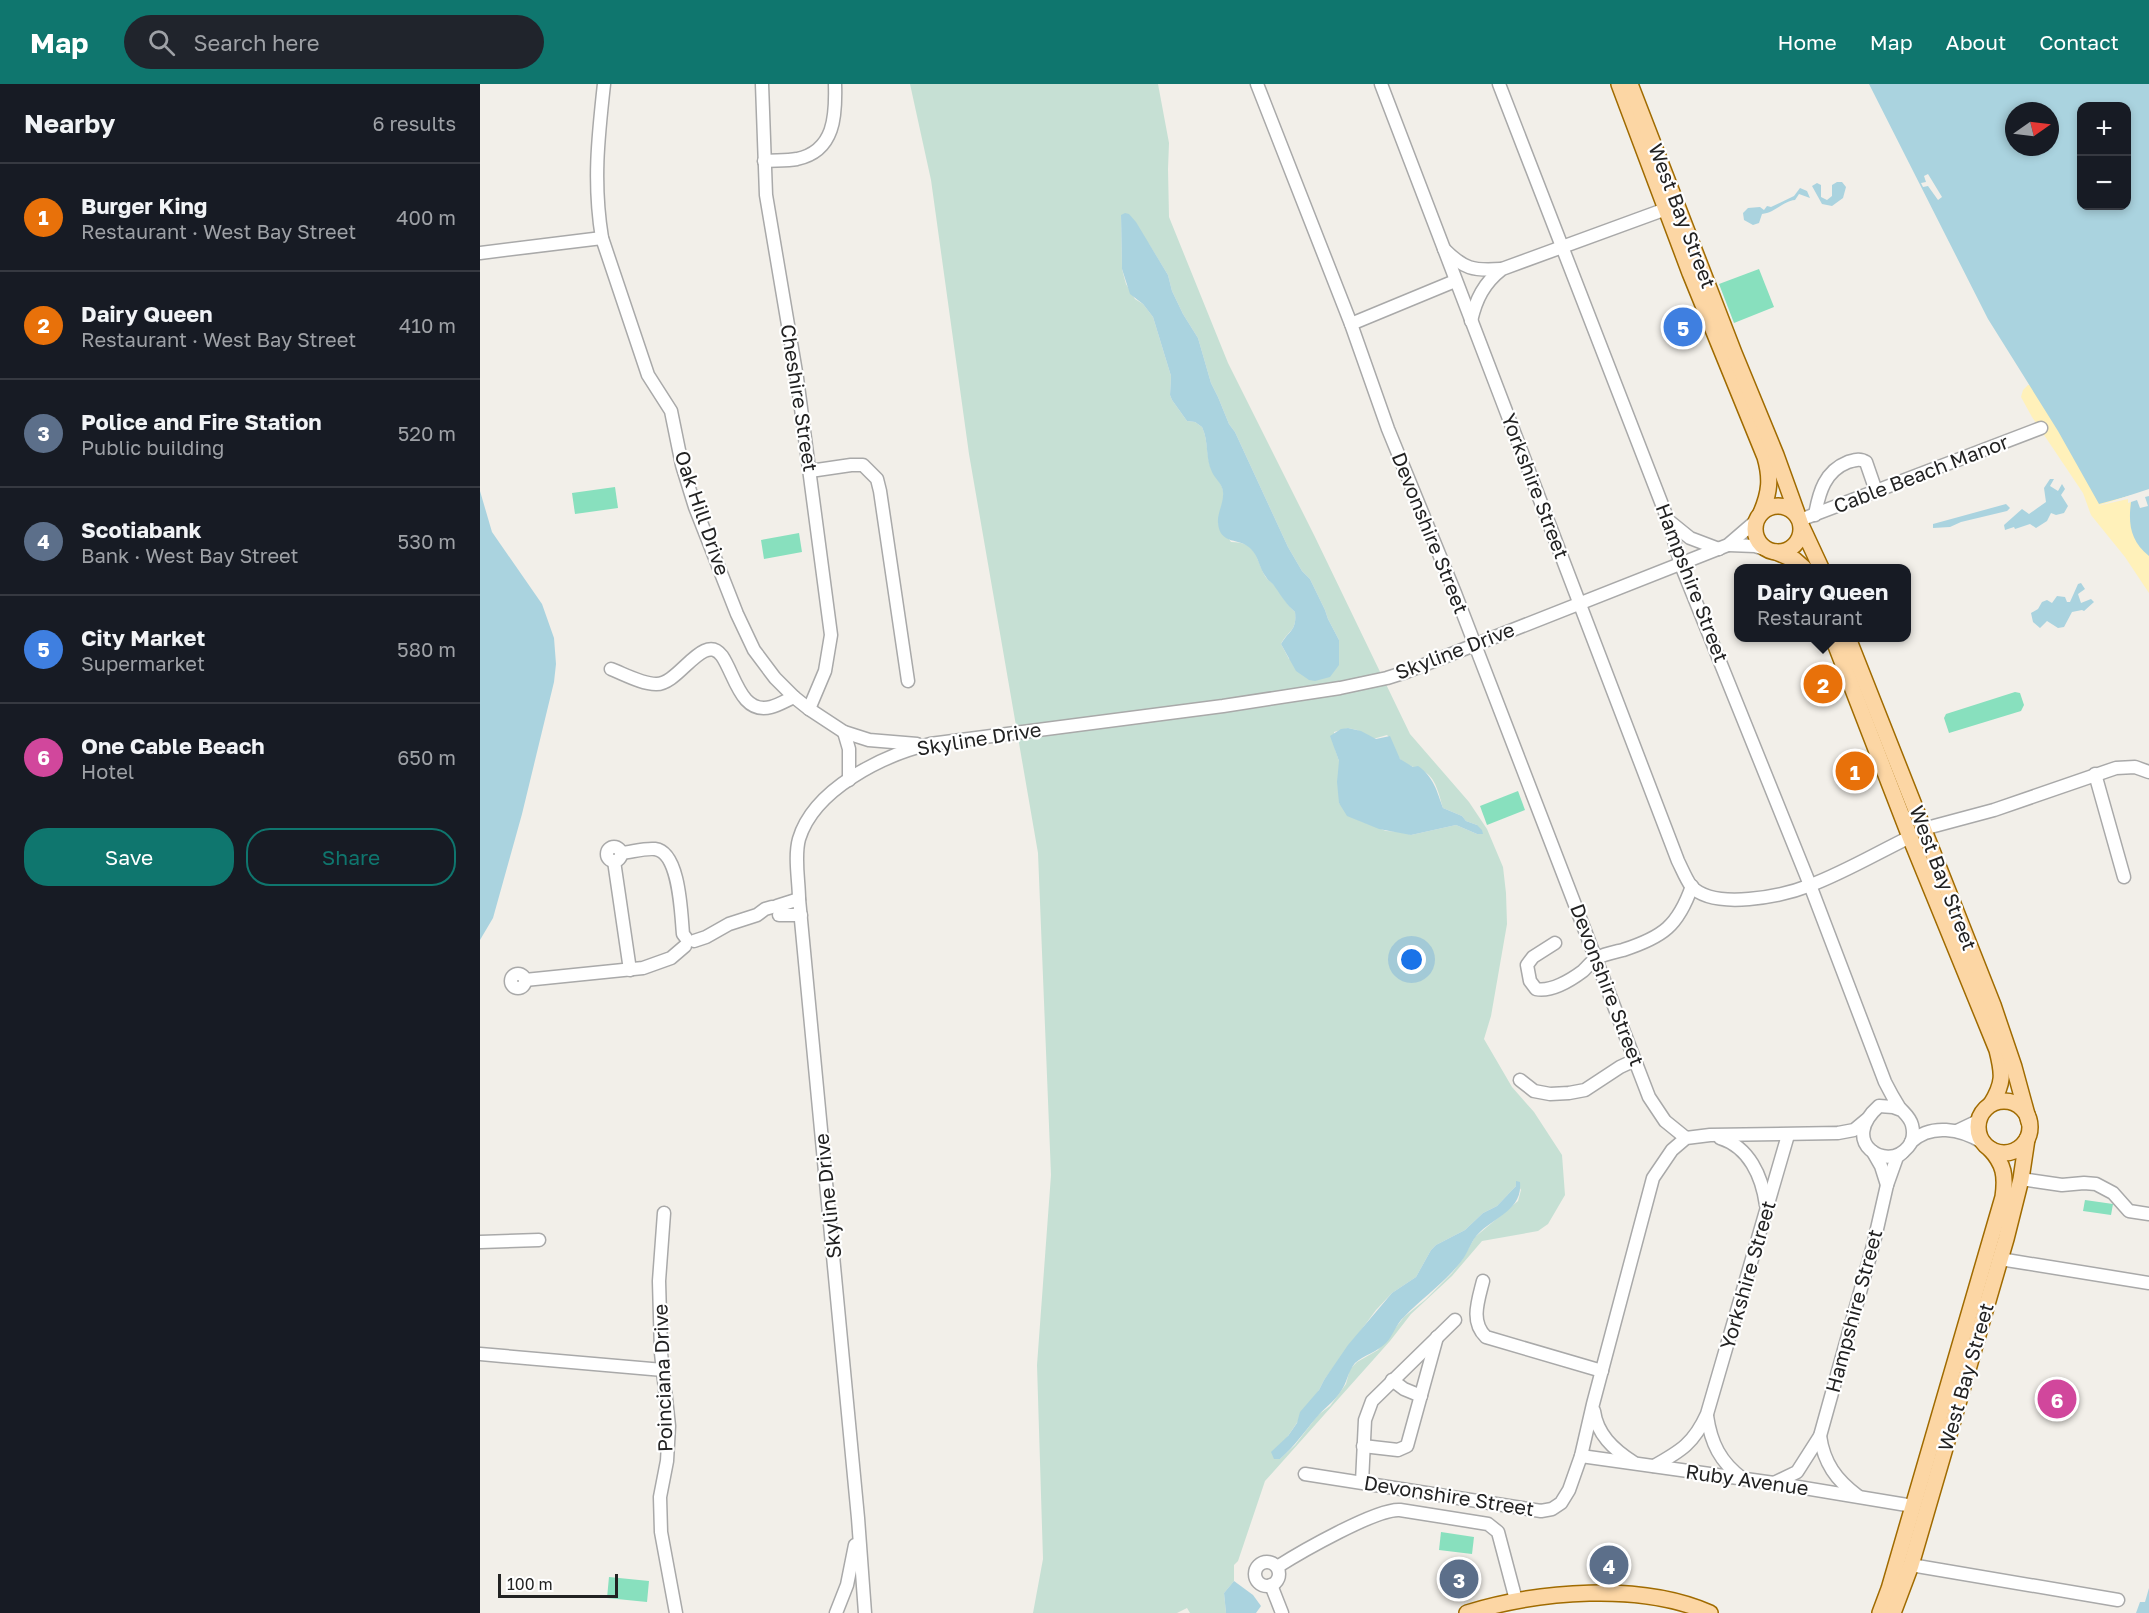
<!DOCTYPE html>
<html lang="en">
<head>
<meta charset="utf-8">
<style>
  :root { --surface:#171b24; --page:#20242c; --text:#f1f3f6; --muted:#9ea1a6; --line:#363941; --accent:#0f766e }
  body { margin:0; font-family:"Golos Text",sans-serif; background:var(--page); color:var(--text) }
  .controls { position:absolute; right:18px; top:18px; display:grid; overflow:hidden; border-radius:12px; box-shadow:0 3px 9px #0003 }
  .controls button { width:54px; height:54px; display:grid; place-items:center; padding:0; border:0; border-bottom:2px solid var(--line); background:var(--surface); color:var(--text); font:30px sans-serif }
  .compass { position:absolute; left:1525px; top:18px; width:54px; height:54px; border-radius:50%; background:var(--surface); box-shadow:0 3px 9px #0003; rotate:76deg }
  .scale { position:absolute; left:18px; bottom:15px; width:120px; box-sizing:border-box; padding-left:6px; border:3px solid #222; border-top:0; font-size:16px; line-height:21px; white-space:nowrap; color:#222; -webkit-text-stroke:4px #fff; paint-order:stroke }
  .you { position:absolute; left:932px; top:876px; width:21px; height:21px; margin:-15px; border:4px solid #fff; border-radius:50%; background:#1a73e8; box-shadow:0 0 0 9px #1a73e833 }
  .badge { display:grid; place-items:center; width:39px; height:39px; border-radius:50%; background:var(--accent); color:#fff; font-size:20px; font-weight:700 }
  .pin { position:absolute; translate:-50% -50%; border:3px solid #fff; box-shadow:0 2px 6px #0006 }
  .popup { position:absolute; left:1254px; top:480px; width:177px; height:78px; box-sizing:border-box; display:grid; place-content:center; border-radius:12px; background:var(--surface); filter:drop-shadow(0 2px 4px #0005); font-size:20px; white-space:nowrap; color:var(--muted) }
  .popup b { font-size:22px; color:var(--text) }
  .popup::after { content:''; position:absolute; left:50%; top:100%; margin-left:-12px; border:12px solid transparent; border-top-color:var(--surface) }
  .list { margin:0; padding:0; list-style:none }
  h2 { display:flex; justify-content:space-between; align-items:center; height:78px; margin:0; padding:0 24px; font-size:26px }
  h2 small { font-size:20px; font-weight:400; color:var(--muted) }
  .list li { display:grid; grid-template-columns:39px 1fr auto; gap:18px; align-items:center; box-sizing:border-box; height:108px; padding:0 24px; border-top:2px solid var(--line) }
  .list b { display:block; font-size:22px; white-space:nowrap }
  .list p { margin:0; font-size:20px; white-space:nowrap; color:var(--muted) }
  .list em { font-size:20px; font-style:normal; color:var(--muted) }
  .actions { display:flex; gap:12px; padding:18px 24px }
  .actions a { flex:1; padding:14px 0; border:2px solid var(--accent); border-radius:24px; text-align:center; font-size:21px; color:var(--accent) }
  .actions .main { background:var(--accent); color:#fff }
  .icon { flex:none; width:33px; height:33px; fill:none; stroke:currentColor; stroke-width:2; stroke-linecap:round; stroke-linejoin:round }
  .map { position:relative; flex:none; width:1669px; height:1529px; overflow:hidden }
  header { display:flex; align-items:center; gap:36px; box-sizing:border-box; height:84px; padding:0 30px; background:var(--accent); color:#fff }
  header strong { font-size:28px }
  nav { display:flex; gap:33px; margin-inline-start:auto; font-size:21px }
  .search { width:420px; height:54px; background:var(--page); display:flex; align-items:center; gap:15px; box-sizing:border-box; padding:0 21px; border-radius:33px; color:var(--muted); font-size:22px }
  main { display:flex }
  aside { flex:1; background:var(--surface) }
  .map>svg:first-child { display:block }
  .wetland { fill:#c6e0d4; fill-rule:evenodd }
  .sand { fill:#fff1ba }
  .pitch { fill:#88e0be }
  .water { fill:#aad3df; fill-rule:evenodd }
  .pier { fill:#f2efe9 }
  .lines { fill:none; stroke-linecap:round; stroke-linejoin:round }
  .minor-casing { stroke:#a9a9a9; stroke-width:15 }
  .major-casing { stroke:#a06b00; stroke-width:18 }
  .minor { stroke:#fff; stroke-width:12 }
  .major { stroke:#fcd6a4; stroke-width:15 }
  .labels { text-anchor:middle; stroke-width:4.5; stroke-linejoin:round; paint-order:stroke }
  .street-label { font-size:20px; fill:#222; stroke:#fff }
</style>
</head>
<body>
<header>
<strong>Map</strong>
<div class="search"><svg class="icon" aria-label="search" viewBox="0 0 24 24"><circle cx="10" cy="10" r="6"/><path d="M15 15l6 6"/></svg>Search here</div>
<nav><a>Home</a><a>Map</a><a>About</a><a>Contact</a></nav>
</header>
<main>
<aside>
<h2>Nearby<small>6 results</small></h2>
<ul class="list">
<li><span class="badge" style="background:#e8710a">1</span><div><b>Burger King</b><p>Restaurant · West Bay Street</p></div><em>400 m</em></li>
<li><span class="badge" style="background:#e8710a">2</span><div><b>Dairy Queen</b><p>Restaurant · West Bay Street</p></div><em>410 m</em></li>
<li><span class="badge" style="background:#5c6f8a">3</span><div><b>Police and Fire Station</b><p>Public building</p></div><em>520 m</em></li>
<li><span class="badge" style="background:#5c6f8a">4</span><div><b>Scotiabank</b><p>Bank · West Bay Street</p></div><em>530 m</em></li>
<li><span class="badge" style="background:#3f7fe0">5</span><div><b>City Market</b><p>Supermarket</p></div><em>580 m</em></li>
<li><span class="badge" style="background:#d1479c">6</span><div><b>One Cable Beach</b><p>Hotel</p></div><em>650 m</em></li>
</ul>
<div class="actions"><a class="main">Save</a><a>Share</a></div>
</aside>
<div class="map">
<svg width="1669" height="1529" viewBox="0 0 1669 1529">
  <rect width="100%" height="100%" fill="#f2efe9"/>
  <!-- wetland -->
  <path class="wetland" d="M430,0H678L689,59L688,85L689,133L748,279L835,453L930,650L989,718L1007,745L1023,783L1026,809L1027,840L1011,932L1004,955L1032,1003L1054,1028L1082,1071L1085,1111L1068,1140L1058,1147L1002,1157L972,1192L931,1230L910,1257L785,1397L758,1477L754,1481V1497L744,1509L746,1529H710L707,1524L697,1529H553L563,1475L557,1281L571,1091L558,769L489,370L451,96ZM641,131L669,160L688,191L692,207L703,230L718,254L731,299L738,313L749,340L755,348L808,463L822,487L830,495L845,526L848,535L859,556V570L809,575L801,560C809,545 817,548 815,528C806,520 802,511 795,502C792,498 787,496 785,492C775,473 777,458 751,458L738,439C740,428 747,412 741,401C738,394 732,389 730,381C726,368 728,356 722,343L715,338L707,337L692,316L690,311L691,292L673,233L663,220L655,215L646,200L642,185ZM868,644L877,646L893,655L907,651C915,658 913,669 921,676C928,682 935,683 943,687C956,693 959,711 963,724L982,732L986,737L997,741V750L976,741L931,751L924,748L906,747L876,735L859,719V677L855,665L854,648ZM1036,1098L1041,1106L1038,1117L995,1153L982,1176L972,1189L946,1215L924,1233L898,1266L877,1278L870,1285L866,1300L850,1322L838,1331L815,1361L800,1375L808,1352L839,1306L844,1296L896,1226L912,1209L936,1193L951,1166L956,1161L985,1146L1003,1129L1017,1122L1036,1102Z"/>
  <!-- sand -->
  <path class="sand" d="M1548,301H1565L1652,411L1669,455V509L1645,473L1611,431L1603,409L1552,333L1541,313L1543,306Z"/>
  <!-- pitch -->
  <g class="pitch">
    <path d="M1279,185L1294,223L1254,239L1239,200Z"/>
    <path d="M135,403L138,424L95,430L92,409Z"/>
    <path d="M319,449L322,468L284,475L281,456Z"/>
    <path d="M1535,608L1540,609L1544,621L1541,627L1469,649L1464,634L1466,630Z"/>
    <path d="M1038,707L1045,726L1007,741L1000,722Z"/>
    <path d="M1605,1116L1633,1120L1631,1131L1603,1127Z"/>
    <path d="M961,1448L994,1453L992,1470L959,1466Z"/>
    <path d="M129,1493L169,1497L167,1518L127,1514Z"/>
  </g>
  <!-- water -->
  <g class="water">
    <path d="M1389,0H1669V472C1648,455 1648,436 1652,411L1619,420L1578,347L1508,235ZM1602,22H1646V122H1602ZM1534,27H1570V63H1534Z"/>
    <path d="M1357,98H1362L1366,103L1363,114L1352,122L1342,120L1332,102L1337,99L1341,101V113L1347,116L1352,112V101Z"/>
    <path d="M1320,104L1327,107L1330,114L1319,110L1315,116C1303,117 1295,129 1282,130L1279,139L1273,141L1264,136L1263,129L1268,124L1280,123L1284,126L1287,122L1291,123L1314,112Z"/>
    <path d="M645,129L649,130L656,138L688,191L692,207L703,230L718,254L731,299L738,313L749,340L755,348L808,463L822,487L830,495L845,526L848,535L859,556V581L850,593L835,597L829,596L816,587L801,560C809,546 817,547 815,528C806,520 802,513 795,503C793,499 788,497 786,493C779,484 779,473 771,465C760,453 740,462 738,439C737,429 744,419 743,408C742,399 735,395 732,388C725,374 729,357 722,343L715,338L707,337L692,316L690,311L691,292L673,233L663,220L650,210L642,185L641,131Z"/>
    <path d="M1570,395H1574L1570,402L1578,407L1582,400L1585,405L1581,411L1588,422L1584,429L1576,431L1571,429L1567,437L1556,444L1550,440L1535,445L1534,443L1525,446L1524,441L1542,425L1549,430L1566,418L1564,404Z"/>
    <path d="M0,407L12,448L62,520L74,554L76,580L74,598L42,730L13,834L0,856Z"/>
    <path d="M1526,420L1530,424L1527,427L1481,438L1470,443L1453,444V440Z"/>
    <path d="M1601,499L1605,505L1598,510L1601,519L1611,515L1614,518L1604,527L1602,526L1592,528L1584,543L1578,544L1567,537L1560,544L1553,538L1551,529L1558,525L1562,518L1567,516L1572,519L1577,512L1585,513L1587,518H1590L1598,500Z"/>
    <path d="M868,644L881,647L896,655L910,652L920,675L933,683L938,682C954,693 957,708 963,724L982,732L986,737L997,741L1002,746L1003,750H997L976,741L931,751L899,745L867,732L859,719L857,698L859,677L850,652L861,645Z"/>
    <path d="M1036,1097L1040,1098C1043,1129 1008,1134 994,1155C989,1163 986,1172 980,1179C963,1200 942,1214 924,1233C916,1240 913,1252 906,1259C897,1268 884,1271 875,1279C868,1287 867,1299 861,1307C853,1319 844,1324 836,1334C824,1348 814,1363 800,1375H794L791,1368L808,1352L817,1339L820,1328L839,1306L844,1296L868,1261L912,1209L936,1193L951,1166L956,1161L985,1146L1003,1129L1017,1122L1036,1102Z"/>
    <path d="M754,1497L773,1511L781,1522L776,1529H746L744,1509Z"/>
    <path d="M1669,1504V1529H1656L1660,1518H1665Z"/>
  </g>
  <!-- pier -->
  <g class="pier">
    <path d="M1448,90L1462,113L1458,116L1448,102L1443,103L1441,99L1446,98L1444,92Z"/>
    <path d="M1669,405V412L1665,413L1668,422L1660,424L1657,416L1648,419V415L1617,422Z"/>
  </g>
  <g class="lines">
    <!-- minor casing -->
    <g class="minor-casing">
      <g id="minor">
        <path d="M124,0C118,54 113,100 122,154L168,291L191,327L202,381L215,423L257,530L274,566L295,594L314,613L329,625L364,648L389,656L437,660"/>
        <path d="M282,0L286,111L317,294L351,551L345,587L329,625"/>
        <path d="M777,0L871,240L908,345L975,509L1169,1013L1185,1037L1206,1054"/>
        <path d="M901,0L1198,777C1202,785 1206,795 1211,802C1234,827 1303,812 1331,801C1365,788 1397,769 1430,753"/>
        <path d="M1019,0L1188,436L1201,481L1330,801L1405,998C1409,1006 1414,1015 1419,1023C1424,1029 1430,1033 1432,1041C1434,1049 1433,1057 1428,1063C1407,1089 1358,1058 1399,1022L1413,1023L1421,1026"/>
        <path d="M284,77C295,76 306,77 317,75C355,67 356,31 355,0"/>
        <path d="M964,165C984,185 993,187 1021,185"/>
        <path d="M0,169L122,154"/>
        <path d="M991,237C996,215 1004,199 1022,185L1186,125"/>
        <path d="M871,240L975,197"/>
        <path d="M330,387L371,381H383L397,395L400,407L428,597"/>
        <path d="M1335,431C1339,408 1345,387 1368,378C1375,376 1380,374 1386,378L1396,407"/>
        <path d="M1320,436L1561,344"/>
        <path d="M1189,437L1210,454L1239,465"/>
        <path d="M1249,461L1275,462L1288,466"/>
        <path d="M131,585C144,590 162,600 176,600C199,601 223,547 242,572C255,591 261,631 291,623C299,621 307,616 314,613"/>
        <path d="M364,648L369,665V696"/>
        <path d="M1615,690L1644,793"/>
        <path d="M1443,745L1514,726L1636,684L1655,683L1669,688"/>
        <circle cx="134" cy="770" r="7"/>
        <path d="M141,769C152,768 164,764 175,765C200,768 201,830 203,850L206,854"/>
        <path d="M134,777L150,886"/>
        <path d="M297,822L319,815"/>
        <path d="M299,831H321"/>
        <path d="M214,857L226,853L249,840L277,831L285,825L292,823"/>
        <path d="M1075,859L1053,873L1047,881L1050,897L1056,905C1071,908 1091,896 1103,887C1107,883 1112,877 1117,874C1124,870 1135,868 1143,866C1183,853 1198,842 1212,802"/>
        <circle cx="38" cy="897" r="7"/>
        <path d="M45,896L163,884L191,874L205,862"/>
        <path d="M1040,996L1054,1007L1070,1010L1089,1009L1105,1006L1140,983L1155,976"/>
        <path d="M1477,1047L1498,1037"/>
        <path d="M1240,1054C1269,1063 1282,1092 1286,1121"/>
        <path d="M1431,1058C1451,1039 1481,1045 1502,1058"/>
        <path d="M1393,1068L1401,1082L1407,1101"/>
        <path d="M1541,1095L1582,1101L1604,1099L1616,1100L1633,1109L1649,1127L1669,1130"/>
        <path d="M184,1129L179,1197L181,1269L189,1342L187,1377L180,1413L181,1448L196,1529"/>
        <path d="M0,1158L59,1156"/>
        <path d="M1520,1175L1669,1199"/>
        <path d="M1003,1197C998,1217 990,1238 1006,1253L1122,1287"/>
        <path d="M0,1270L183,1286"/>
        <path d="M912,1296L924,1305L941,1312"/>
        <path d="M1114,1327C1117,1350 1133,1365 1153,1378"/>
        <path d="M1227,1332C1231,1359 1240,1378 1263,1395"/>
        <path d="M1340,1352C1344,1379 1356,1396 1378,1412"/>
        <path d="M883,1362L918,1366L927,1362L957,1253"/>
        <path d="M1101,1372L1294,1399L1433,1422"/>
        <path d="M1174,1382C1201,1367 1214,1359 1227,1330L1308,1051"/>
        <path d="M825,1390L1061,1427L1072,1425L1081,1419L1089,1406L1101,1372L1113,1320L1173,1094L1192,1066L1206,1054L1230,1051L1358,1049L1374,1046L1386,1036"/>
        <path d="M882,1398L885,1336L892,1317L975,1236"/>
        <path d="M1294,1399L1317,1388L1340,1352L1394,1158L1407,1101L1417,1073L1422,1069"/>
        <circle cx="787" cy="1490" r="12"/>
        <path d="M1431,1481L1638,1516"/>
        <path d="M797,1483C819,1469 897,1424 920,1426L1008,1440L1018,1448L1036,1516"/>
        <path d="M791,1501L802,1529"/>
        <path d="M356,1529L367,1501L375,1461"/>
        <path d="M385,1529L378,1434L319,815C319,797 314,773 319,755C334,705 403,671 450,660L743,622L860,604L907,594L926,588L1248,461L1277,436"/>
      </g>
    </g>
    <!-- major casing -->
    <g class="major-casing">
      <g id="major">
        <path d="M1139,0L1210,189L1285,373C1291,394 1290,408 1281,429"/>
        <path d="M1150,0L1254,269L1296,371L1318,432"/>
        <circle cx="1298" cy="445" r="23"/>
        <path d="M1321,441L1341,484"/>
        <path d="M1296,468L1315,476L1324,484"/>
        <path d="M1353,554L1430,753L1517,966C1523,990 1524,999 1511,1020"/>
        <path d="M1368,554L1513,921L1534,983L1549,1038"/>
        <circle cx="1524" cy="1043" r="26"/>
        <path d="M987,1529C1059,1507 1160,1498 1230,1529"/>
        <path d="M1400,1529L1409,1505L1523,1113C1526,1092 1524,1080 1510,1065"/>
        <path d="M1413,1529L1431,1481L1526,1155L1541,1095L1547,1055"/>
      </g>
    </g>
    <!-- minor -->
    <use href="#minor" class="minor"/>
    <!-- major -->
    <use href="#major" class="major"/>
  </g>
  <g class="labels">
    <!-- street labels -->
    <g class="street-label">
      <text transform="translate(1202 132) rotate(69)" y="7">West Bay Street</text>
      <text transform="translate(319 314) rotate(81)" y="7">Cheshire Street</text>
      <text transform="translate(1441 390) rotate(-21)" y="7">Cable Beach Manor</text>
      <text transform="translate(1055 402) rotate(69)" y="7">Yorkshire Street</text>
      <text transform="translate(222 429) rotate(71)" y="7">Oak Hill Drive</text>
      <text transform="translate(950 449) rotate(68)" y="7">Devonshire Street</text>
      <text transform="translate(1212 499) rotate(69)" y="7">Hampshire Street</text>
      <text transform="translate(975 567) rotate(-21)" y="7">Skyline Drive</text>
      <text transform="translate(499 655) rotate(-9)" y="7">Skyline Drive</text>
      <text transform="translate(1463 794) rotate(69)" y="7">West Bay Street</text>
      <text transform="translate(1127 901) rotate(69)" y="7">Devonshire Street</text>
      <text transform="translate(348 1112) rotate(-96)" y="7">Skyline Drive</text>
      <text transform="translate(1268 1191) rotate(-74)" y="7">Yorkshire Street</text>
      <text transform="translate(1374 1227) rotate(-75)" y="7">Hampshire Street</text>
      <text transform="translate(1486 1293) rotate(-74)" y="7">West Bay Street</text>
      <text transform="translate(183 1294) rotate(-92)" y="7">Poinciana Drive</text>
      <text transform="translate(1267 1396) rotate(8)" y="7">Ruby Avenue</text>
      <text transform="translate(969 1412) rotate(9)" y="7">Devonshire Street</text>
    </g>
  </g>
</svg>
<div class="controls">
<button>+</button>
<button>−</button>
</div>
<svg class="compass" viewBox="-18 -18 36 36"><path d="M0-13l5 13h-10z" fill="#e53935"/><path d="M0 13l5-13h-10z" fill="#9ea1a6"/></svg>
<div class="scale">100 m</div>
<div class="you"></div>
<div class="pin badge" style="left:1375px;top:687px;background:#e8710a">1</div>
<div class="pin badge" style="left:1343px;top:600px;background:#e8710a">2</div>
<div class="popup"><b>Dairy Queen</b>Restaurant</div>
<div class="pin badge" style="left:979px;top:1495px;background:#5c6f8a">3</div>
<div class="pin badge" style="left:1129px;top:1481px;background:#5c6f8a">4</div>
<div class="pin badge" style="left:1203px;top:243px;background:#3f7fe0">5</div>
<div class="pin badge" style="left:1577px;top:1315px;background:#d1479c">6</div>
</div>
</main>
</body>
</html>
